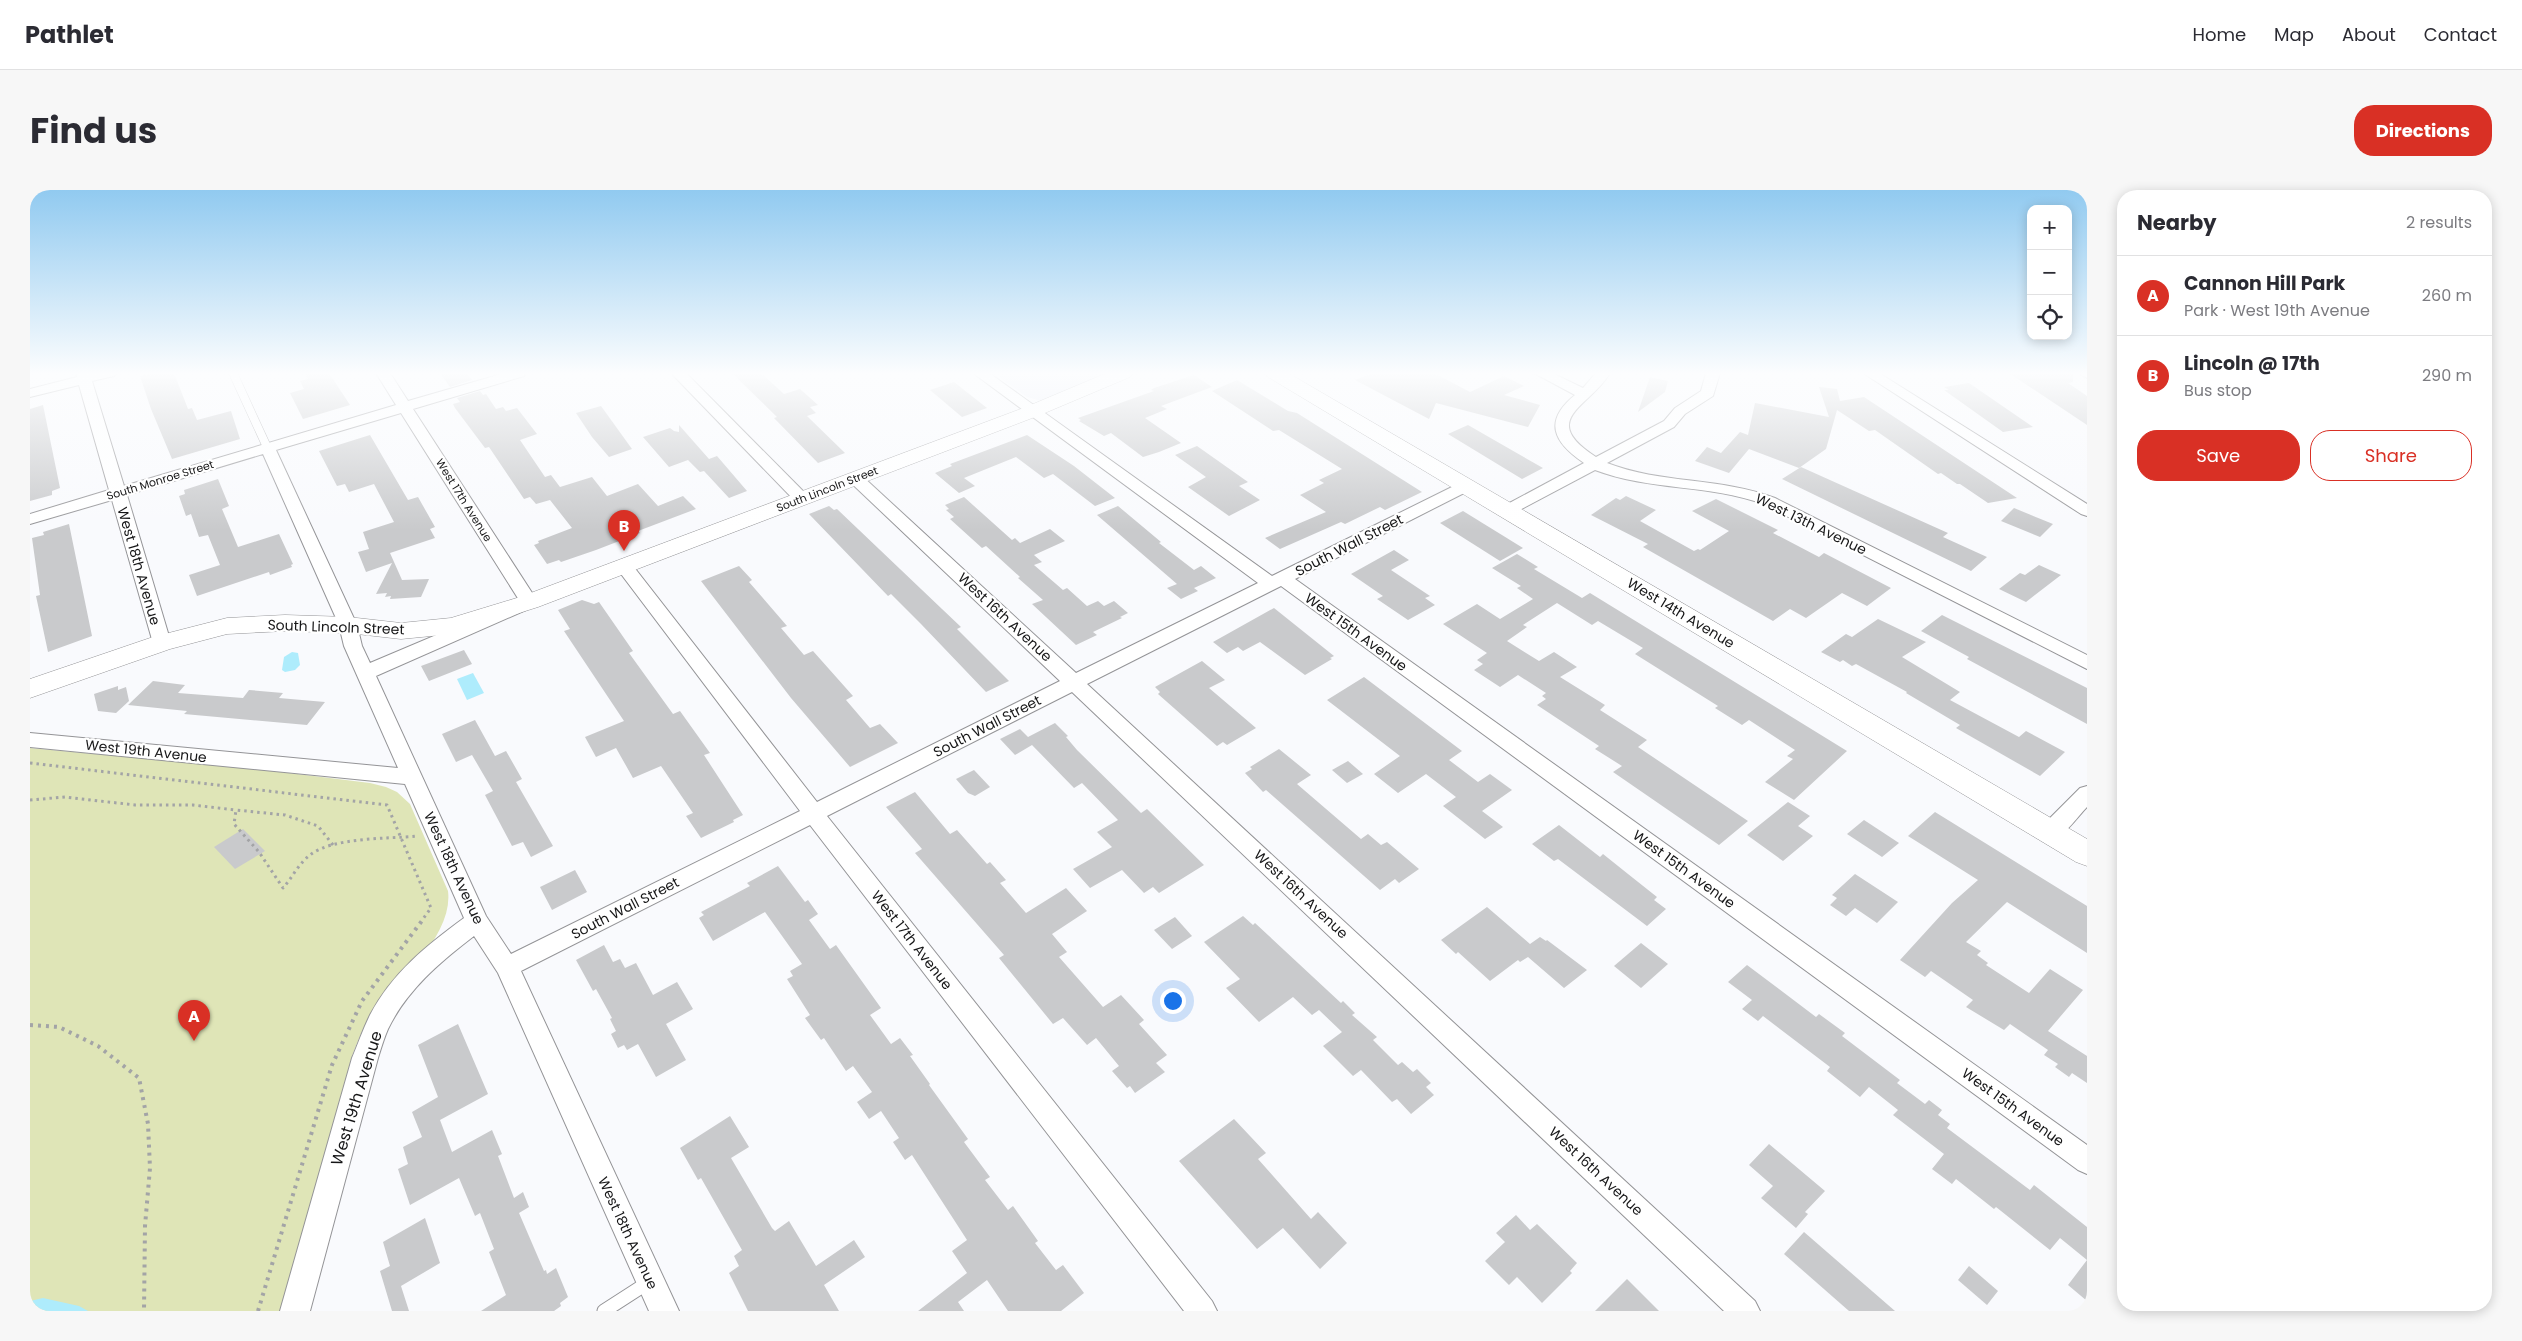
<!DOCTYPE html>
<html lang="en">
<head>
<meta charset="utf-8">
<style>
  :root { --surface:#fff; --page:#f7f7f7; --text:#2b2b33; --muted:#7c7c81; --line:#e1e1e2; --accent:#d93025 }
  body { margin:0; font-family:Poppins,sans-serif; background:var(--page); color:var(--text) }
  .controls { position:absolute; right:15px; top:15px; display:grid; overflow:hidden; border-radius:10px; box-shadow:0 2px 12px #0003 }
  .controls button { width:45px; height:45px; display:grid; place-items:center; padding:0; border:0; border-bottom:1px solid var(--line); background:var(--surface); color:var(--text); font:25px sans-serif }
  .you { position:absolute; left:1142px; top:810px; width:18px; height:18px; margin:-12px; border:4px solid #fff; border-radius:50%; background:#1a73e8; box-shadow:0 0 0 8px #1a73e833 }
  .badge { display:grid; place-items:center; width:32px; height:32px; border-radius:50%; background:var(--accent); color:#fff; font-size:16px; font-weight:700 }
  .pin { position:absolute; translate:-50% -41px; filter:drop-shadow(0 1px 2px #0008) }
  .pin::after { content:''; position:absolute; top:26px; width:18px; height:15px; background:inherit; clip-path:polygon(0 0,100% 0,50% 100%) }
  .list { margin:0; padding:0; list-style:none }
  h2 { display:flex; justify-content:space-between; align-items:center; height:65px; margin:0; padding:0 20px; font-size:21px }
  h2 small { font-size:16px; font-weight:400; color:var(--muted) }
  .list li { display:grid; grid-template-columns:32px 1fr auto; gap:15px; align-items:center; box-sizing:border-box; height:80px; padding:0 20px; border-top:1px solid var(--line) }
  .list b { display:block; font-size:19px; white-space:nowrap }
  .list p { margin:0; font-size:16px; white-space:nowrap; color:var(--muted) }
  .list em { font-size:16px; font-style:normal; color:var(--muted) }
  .actions { display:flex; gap:10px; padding:15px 20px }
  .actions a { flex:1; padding:11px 0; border:1px solid var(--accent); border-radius:20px; text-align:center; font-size:18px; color:var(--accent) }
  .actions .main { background:var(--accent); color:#fff }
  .icon { flex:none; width:28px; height:28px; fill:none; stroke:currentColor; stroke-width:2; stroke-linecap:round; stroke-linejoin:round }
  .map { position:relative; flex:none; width:2057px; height:1121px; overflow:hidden; border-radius:20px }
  header { display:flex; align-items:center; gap:30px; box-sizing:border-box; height:70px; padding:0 25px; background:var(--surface); border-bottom:1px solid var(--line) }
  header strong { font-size:24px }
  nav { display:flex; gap:28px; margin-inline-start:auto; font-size:18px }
  .intro { display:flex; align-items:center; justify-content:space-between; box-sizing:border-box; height:120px; padding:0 30px }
  h1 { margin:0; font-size:35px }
  .button { padding:12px 22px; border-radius:20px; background:var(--accent); color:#fff; font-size:18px; font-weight:700 }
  main { display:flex; gap:30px; padding:0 30px }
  aside { flex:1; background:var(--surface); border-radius:20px; box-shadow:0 2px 12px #0003 }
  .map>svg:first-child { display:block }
  .built { fill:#eaecf5 }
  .green { fill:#dfe5b7 }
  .water { fill:#aeecfc }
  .building { fill:#c9cacc }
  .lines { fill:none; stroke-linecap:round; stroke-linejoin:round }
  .lane-far1-casing { stroke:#949497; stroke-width:9 }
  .lane-casing { stroke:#949497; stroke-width:15 }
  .street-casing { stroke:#949497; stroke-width:2 }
  .secondary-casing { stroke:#949497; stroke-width:1 }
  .path-far1 { stroke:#a3a4a6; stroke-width:3; stroke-dasharray:2.5 4; stroke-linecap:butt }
  .path { stroke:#a3a4a6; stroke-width:4; stroke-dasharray:3 5; stroke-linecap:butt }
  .lane-far1 { stroke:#fff; stroke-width:8 }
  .lane { stroke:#fff; stroke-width:13 }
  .street { fill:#fff; fill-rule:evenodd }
  .secondary { fill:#fff; fill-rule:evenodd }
  .labels { text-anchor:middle; stroke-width:4.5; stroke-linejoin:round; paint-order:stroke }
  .far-street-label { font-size:11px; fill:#161617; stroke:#fff }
  .street-label { font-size:14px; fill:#161617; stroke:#fff }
  .near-street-label { font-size:16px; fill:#161617; stroke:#fff }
</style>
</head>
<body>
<header>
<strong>Pathlet</strong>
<nav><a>Home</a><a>Map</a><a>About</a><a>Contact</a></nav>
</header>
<div class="intro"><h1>Find us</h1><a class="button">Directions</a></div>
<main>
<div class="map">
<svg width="2057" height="1121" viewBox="0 0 2057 1121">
  <rect width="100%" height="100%" fill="#f9fafd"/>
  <!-- built -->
  <path class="built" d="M964,183H1083L1012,211L997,207Z"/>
  <!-- green -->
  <path class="green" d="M0,558L227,579L340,593L356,597L367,602L380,614L418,701C424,748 361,797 336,834C330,844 326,856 322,866L251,1121H0Z"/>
  <!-- water -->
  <g class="water">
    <path d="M262,462L268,463L270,475L265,480L255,482L252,480L254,467Z"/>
    <path d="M443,483L454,503L437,510L427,489Z"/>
    <path d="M13,1108L49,1116L58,1121H0V1111Z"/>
  </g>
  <!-- building -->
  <g class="building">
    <path d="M122,183H144L158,219L162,218L167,230L201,221L210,249L142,269L121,219L110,186Z"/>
    <path d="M275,183H299L320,215L273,229L260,203L274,199L270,191L278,189Z"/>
    <path d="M410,183H437L442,190L420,197Z"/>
    <path d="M702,183H731L754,204L770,199L788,215L780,217L786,223L777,226L815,263L788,273L744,228L747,227Z"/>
    <path d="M1343,183H1404L1440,202L1474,186L1494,196L1474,205L1510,215L1498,237L1406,213L1399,229L1325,190Z"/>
    <path d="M1979,183H2043V192L2038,193L2057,206V235Z"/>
    <path d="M1164,185L1182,197L1131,216L1137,219L1115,228L1151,253L1129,262L1113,267L1081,243L1074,246L1049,231L1051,230L1048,228L1124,201L1121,200L1124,198Z"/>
    <path d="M1620,187L1638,191L1635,202L1608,222Z"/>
    <path d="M1207,190L1258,221L1267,223L1392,302L1355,320L1350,317L1315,334L1311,332L1250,359L1235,348L1296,322L1270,305L1294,293L1289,290L1312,279L1249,240L1243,241L1182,201Z"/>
    <path d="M924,192L957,218L932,227L900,200Z"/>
    <path d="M1939,193L2003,237L1973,242L1914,200H1919L1914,197Z"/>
    <path d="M1789,197L1807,199L1810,211L1834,207L1987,308L1958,313L1930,294H1927L1911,283L1908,284L1845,240L1839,241L1807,220L1796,259L1769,278L1719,259L1699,283L1665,271L1677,257L1691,263L1710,242L1718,245L1725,213L1799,227Z"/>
    <path d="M450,201L453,205L456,204L466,219L473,217L476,221L487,218L507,244L490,250L515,287L521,285L530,297L562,287L577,306L608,294L628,316L653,306L666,319L608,341L610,343L566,360L531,372L529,370L517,374L504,355L509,353L508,351L542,338L520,310L506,314L500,307L494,309L459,257L455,258L425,218L423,214L430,212L427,208Z"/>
    <path d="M13,215L30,298L22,301V305L0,311V219Z"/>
    <path d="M571,216L602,259L579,267L562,247L546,223Z"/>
    <path d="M649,235L679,269L687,266L717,301L699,308L674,281L670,282L658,270L639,277L613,247L640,238L644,241L649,242Z"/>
    <path d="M1438,235L1485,262L1513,278L1492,289L1418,244Z"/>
    <path d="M340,245L378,310L388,307L405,337L400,339L405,348L360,363L372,390L399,389L391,407L360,409L361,406L355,407L357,403L346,404L362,373L336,382L328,362L339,359L333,342L364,332L344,294L319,302L315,294L307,296L289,261Z"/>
    <path d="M997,245L1044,276L1085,308L1065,316L1023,284L1014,288L986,267L934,288L945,296L929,303L905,283L922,276L920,274Z"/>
    <path d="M1167,256L1218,292L1209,296L1230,310L1199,326L1158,297L1176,287L1145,265Z"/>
    <path d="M1771,277L1918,343L1913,347L1957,367L1941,381L1752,289Z"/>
    <path d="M188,289L199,316L192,319L208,357L249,344L263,374L261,375L262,377L240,385L239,382L167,406L159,385L190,375L178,345L169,347L161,324L156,326L149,306L155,304L154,300Z"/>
    <path d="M1596,306L1626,320L1610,331L1664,361L1668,359L1670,360L1699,341L1662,321L1686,309L1748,340L1743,343L1789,367L1794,363L1861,398L1837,416L1812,403L1776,428L1760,419L1743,431L1613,357L1618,354L1561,325L1586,308L1590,310Z"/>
    <path d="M934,307L982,350L985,348L990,353L1020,339L1035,351L1004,365L1012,372L1004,375L1033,400L1037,398L1057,416L1068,411L1074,416L1084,411L1098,423L1090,427L1092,428L1063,442L1067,445L1046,455L1002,414L1013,410L988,388L990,387L956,356L952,358L920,329L924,327L916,320L919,319L915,315Z"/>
    <path d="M799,316L804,320L807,319L912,419L931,437L927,439L979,491L956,502L891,434L861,404L858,406L779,324Z"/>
    <path d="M1088,316L1131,352L1129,353L1164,380L1171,376L1186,388L1164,398L1168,401L1151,409L1137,398L1147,394L1067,325Z"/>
    <path d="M1984,318L2023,334L2010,347L1971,331Z"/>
    <path d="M1433,321L1493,358L1470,371L1410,333Z"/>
    <path d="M39,334L62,446L18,462L6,406L10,405L2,348L14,345L13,342Z"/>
    <path d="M1364,360L1379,370L1361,380L1400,406L1395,408L1405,415L1378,430L1347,409L1353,406L1321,384Z"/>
    <path d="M1487,364L1508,377L1504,379L1552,408L1560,403L1817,561L1764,610L1735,592L1763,569L1757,566L1765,560L1719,530L1712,535L1685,518L1688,516L1605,464L1613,458L1568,431L1562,435L1527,413L1493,435L1497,437L1477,451L1509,471L1524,462L1547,477L1530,487L1575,515L1570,520L1617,550L1608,557L1718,631L1689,655L1583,582L1592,576L1565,559L1569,556L1507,515L1516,509L1512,506L1516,503L1488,485L1470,497L1444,480L1453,474L1447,470L1457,463L1413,434L1447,414L1470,429L1503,409L1487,398L1491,396L1462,378Z"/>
    <path d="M2009,375L2031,385L1996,412L1969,399L1990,383L1995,385Z"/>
    <path d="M709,376L722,390L719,392L757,436L751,438L774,465L783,461L823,506L816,510L840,538L850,534L868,553L820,577L761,508L671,391Z"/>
    <path d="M552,410L564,414L569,412L603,461L599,463L643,524L650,521L680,563L674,565L713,625L703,630L704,632L671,648L656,626L663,623L631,576L603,588L586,558L566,567L555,547L594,531L534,441L540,439L528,420Z"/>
    <path d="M1244,418L1304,466L1300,468L1302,469L1275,485L1230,452L1213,461L1208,457L1197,463L1183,452Z"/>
    <path d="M1912,425L2057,498V534L1937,469L1939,467L1891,441Z"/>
    <path d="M1848,429L1896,452L1872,467L1930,502L1920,510L1989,547L1996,541L2035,562L2010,586L1926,538L1930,535L1876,503L1877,502L1826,474L1822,476L1813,470L1810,472L1791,462L1816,444L1822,447Z"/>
    <path d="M434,460L442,474L399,491L391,476Z"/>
    <path d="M1172,471L1195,490L1179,498L1226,538L1197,555L1193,552L1187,556L1128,504L1130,502L1125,497Z"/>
    <path d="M1334,487L1432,561L1419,570L1448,592L1460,584L1482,600L1452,621L1473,637L1455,649L1413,616L1426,607L1396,584L1368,603L1344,584L1370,566L1297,510Z"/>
    <path d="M123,491L155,495L148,503L213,508L219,500L253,503L249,508L295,512L277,535L154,524L157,521L98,515Z"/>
    <path d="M88,496V500L96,497L99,511L86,523L68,521L64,504Z"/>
    <path d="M445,530L465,566L476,561L492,589L486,592L523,656L501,667L493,652L482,656L455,605L463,601L442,565L426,572L412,544Z"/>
    <path d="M1025,533L1038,546L1036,547L1047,560L1107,619L1111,623L1117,619L1174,675L1129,703L1123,697L1114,703L1092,680L1060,698L1043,679L1082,657L1067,642L1088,630L1052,593L1044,598L1002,555L985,565L970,549L990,539L998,547Z"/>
    <path d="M1249,559L1281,585L1267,594L1331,649L1338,644L1351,655L1357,652L1389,679L1369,693L1365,689L1350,700L1236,600L1233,602L1215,583L1222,579L1220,577Z"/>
    <path d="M1318,571L1333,584L1317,593L1302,580Z"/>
    <path d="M944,580L960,597L945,606L938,603L926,589Z"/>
    <path d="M885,602L920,644L927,640L957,674L960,672L976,690L970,693L996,723L1036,698L1057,721L1022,744L1037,762L1029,767L1073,817L1091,805L1114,830L1109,834L1137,865L1126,873L1135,882L1105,903L1100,896L1097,898L1082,881L1089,876L1066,848L1057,855L1033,828L1023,834L969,768L974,765L885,663L892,659L856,617Z"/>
    <path d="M1758,612L1780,626L1768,636L1783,646L1753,671L1717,645Z"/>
    <path d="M1905,622L2057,716V763L1977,712L1936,752L1951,761L1947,765L1958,773L1956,775L1999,803L2020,779L2053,800L2018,841L2057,866V893L2042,883L2039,887L2025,877L2028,874L2014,865L2018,860L1980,834L1974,840L1936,817L1943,810L1901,781L1895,787L1870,770L1922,713L1948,690L1878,646Z"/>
    <path d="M1834,630L1869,653L1852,667L1817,644Z"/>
    <path d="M1529,635L1570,667L1573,664L1598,684L1627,707L1624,710L1636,719L1617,736L1528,669L1524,671L1502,654Z"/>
    <path d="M213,639L235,661L205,679L184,657Z"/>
    <path d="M748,676L775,712L778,710L788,724L779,730L800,759L806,755L851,818L840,825L861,854L870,848L883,865L880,866L900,894L899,895L938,949L934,952L960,987L955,990L978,1020L983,1016L1008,1051L1005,1053L1026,1080L1033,1075L1054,1103L1031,1121H978L957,1090L928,1112L934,1121H888L937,1083L922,1061L937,1050L882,965L875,970L863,952L869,948L851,921L839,929L827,912L842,902L823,876L816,881L794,848L791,850L775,828L780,825L757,789L763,786L760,781L772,774L735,722L683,751L669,728L674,725L671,722L720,696L717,693Z"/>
    <path d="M545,680L557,702L522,720L510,697Z"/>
    <path d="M1825,684L1868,712L1847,733L1825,718L1816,726L1800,715L1807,708L1802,705Z"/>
    <path d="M1457,717L1500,754L1510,747L1516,751L1517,750L1557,780L1534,798L1498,767L1490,772L1488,770L1460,791L1428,762L1426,764L1411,750Z"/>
    <path d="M1213,726L1223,735L1225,733L1311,813L1313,811L1325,823L1322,825L1347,847L1343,850L1368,875L1372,872L1383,882L1387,879L1401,893L1396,897L1404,905L1381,924L1367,909L1362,912L1331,880L1323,886L1293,856L1312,842L1289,820L1282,825L1263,807L1229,832L1196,798L1210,789L1174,752Z"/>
    <path d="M1145,727L1162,746L1142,759L1124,740Z"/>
    <path d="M1611,753L1638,774L1611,798L1584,776Z"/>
    <path d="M574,755L583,772L590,769L595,778L606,773L623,805L647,792L663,819L636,834L656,870L626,887L608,854L597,860L594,855L588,858L581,844L586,841L580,829L582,828L566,799L563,801L546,770Z"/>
    <path d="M1717,775L1786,827L1789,824L1815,843L1812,846L1870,890L1867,893L1895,914L1899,910L1912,920L1908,925L1920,934L1917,938L2000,1000L2004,995L2057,1037V1111L2038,1095L2057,1070L2030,1048L2020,1060L1966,1017L1964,1019L1926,989L1922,994L1902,979L1914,964L1863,925L1868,920L1839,897L1830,907L1797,881L1800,877L1733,826L1728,831L1712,819L1722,810L1698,792Z"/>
    <path d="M428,834L458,904L410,930L422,962L462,940L472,964L468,966L484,1008L493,1002L499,1017L489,1023L514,1081L516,1080L517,1084L526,1078L538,1107L530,1113L531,1116L524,1121H451L476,1105L459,1062L464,1059L450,1023L445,1026L429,988L380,1015L368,979L378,974L373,957L392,947L382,922L408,907L388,855Z"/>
    <path d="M700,926L719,957L701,968L742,1038L745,1041L759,1031L786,1076L824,1050L835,1067L794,1095L809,1121H718L699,1083L709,1076L704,1066L712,1060L671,988L668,990L650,958Z"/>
    <path d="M1204,929L1236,963L1228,969L1281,1029L1288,1022L1317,1053L1290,1079L1253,1038L1227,1059L1149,971Z"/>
    <path d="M1739,954L1795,1001L1775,1022L1778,1024L1766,1038L1731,1008L1743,996L1719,975Z"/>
    <path d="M1486,1025L1500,1040L1507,1034L1547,1073L1540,1081L1542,1083L1512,1113L1487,1087L1479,1095L1455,1071L1475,1052L1466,1043Z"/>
    <path d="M395,1028L410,1073L371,1096L379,1121H362L350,1081L360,1076L353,1052Z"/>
    <path d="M1774,1042L1865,1121H1819L1754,1064Z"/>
    <path d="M1939,1076L1968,1101L1957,1115L1928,1090Z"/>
    <path d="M1597,1089L1629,1121H1565Z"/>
  </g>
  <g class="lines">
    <!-- lane-far1 casing -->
    <g class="lane-far1-casing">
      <path id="lane-far1" d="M203,183L237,257"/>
    </g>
    <!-- lane casing -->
    <g class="lane-casing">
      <path id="lane" d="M574,1121L619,1092"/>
    </g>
    <!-- street casing -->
    <g class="street-casing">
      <g id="street">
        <path d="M46,183H86L84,186L62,191L94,296L366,215L346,183H360L378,211L475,183H496L494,186L383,219L508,412L505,416L346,486L456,726L481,764L770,621L588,380L586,376L588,372H600L787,612L1030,491L819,291L817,288L819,285H831L1046,483L1228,393L943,183H959L1242,386L1430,293H1442L1444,296L1442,299L1265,389L2057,955V984L2048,980L1251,396L1057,494L1725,1111L1730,1121H1694L1042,502L797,626L1182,1111L1187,1121H1154L780,635L491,781L649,1121H619L468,783L444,746C410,772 377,800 358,839C354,848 351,858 348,868L280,1121H250L322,868C328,854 333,839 340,825C362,783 397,755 434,728L375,594L0,557V543L368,578L314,456L309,435L233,264L97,305L141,453L138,457L132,459L126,457L123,453L82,310L0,334V324L79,300L49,195L0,207V199L47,187ZM371,223L489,410L340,473L332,456L327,435L246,260Z"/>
        <path d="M641,183H656L778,306L780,309L778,312H766Z"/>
        <path d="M1504,183H1522L1553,198L1566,183H1580C1560,217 1507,229 1566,267L1634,231L1645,218L1671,201L1676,183H1690L1683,206L1655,224L1644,237L1577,273C1631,294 1690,287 1745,308L2057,465V479L1733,314C1679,294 1620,301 1565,280L1484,323H1472L1470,320L1472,317L1554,273C1523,252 1513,231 1545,205Z"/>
        <path d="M1833,183H1849L2057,314V326L2051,324Z"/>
        <path d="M2048,183H2057V188Z"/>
        <path d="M2057,596V617C2045,629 2031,654 2012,648L2009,642L2012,636L2050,598Z"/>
      </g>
    </g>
    <!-- secondary casing -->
    <g class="secondary-casing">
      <g id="secondary">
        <path d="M1077,183H1103L1100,187L1010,225L508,417L422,444L371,449L318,443L255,441L197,444L140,459L0,508V489L123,447L197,428L255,425L318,427L371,433L421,428L490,407L996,217Z"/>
        <path d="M1235,183H1258L2057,649V676L2046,672L1238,187Z"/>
      </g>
    </g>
    <!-- path-far1 -->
    <g class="path-far1">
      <path d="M0,573L357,615L401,718L393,729"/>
      <path d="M0,610L35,607L105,615H163L206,620"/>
      <path d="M303,655L288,636L255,625L206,620L204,634L229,662L253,698C262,688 269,673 280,665C303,647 358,649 387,646"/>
    </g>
    <!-- path -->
    <g class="path">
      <path d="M0,835L29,837L68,856L109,888L118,934L120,978L115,1036L114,1121"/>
      <path d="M228,1121L302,875L332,811L394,728"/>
    </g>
    <!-- lane-far1 -->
    <use href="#lane-far1" class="lane-far1"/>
    <!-- lane -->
    <use href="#lane" class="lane"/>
    <!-- street -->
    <use href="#street" class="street"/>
    <!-- secondary -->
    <use href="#secondary" class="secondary"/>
  </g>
  <!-- sky -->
  <linearGradient id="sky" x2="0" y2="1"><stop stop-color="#91caf0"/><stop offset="0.54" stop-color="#fcfdfe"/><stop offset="1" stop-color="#fcfdfe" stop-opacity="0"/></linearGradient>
  <rect width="2057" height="340" fill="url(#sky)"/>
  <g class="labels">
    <!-- far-street labels -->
    <g class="far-street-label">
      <text transform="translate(130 290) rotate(-17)" y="4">South Monroe Street</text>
      <text transform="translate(797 299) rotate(-21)" y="4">South Lincoln Street</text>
      <text transform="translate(434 310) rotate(58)" y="4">West 17th Avenue</text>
    </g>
    <!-- street labels -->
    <g class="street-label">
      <text transform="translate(1781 334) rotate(26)" y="5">West 13th Avenue</text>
      <text transform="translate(1319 355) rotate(-27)" y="5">South Wall Street</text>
      <text transform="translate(109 376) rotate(74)" y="5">West 18th Avenue</text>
      <text transform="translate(1651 423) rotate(31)" y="5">West 14th Avenue</text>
      <text transform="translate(975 427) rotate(43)" y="5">West 16th Avenue</text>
      <text transform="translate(306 437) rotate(2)" y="5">South Lincoln Street</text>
      <text transform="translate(1326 442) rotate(36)" y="5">West 15th Avenue</text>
      <text transform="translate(957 536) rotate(-27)" y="5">South Wall Street</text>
      <text transform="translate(116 561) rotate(6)" y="5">West 19th Avenue</text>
      <text transform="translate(424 678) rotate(65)" y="5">West 18th Avenue</text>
      <text transform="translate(1654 679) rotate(36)" y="5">West 15th Avenue</text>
      <text transform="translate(1271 704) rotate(43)" y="5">West 16th Avenue</text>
      <text transform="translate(595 718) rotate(-27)" y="5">South Wall Street</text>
      <text transform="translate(882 750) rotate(52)" y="5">West 17th Avenue</text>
      <text transform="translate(1983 917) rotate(36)" y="5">West 15th Avenue</text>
      <text transform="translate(1566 981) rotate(43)" y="5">West 16th Avenue</text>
      <text transform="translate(598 1043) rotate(65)" y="5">West 18th Avenue</text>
    </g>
    <!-- near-street labels -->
    <g class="near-street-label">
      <text transform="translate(326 908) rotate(-73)" y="6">West 19th Avenue</text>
    </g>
  </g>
</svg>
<div class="controls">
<button>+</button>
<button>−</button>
<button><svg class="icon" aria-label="locate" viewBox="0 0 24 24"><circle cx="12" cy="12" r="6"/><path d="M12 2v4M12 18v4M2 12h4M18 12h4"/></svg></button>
</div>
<div class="you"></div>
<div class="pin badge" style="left:164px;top:851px">A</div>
<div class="pin badge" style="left:594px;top:361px">B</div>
</div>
<aside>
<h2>Nearby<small>2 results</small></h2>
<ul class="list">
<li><span class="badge">A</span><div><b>Cannon Hill Park</b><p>Park · West 19th Avenue</p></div><em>260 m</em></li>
<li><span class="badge">B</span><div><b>Lincoln @ 17th</b><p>Bus stop</p></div><em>290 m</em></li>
</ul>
<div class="actions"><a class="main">Save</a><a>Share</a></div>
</aside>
</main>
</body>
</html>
